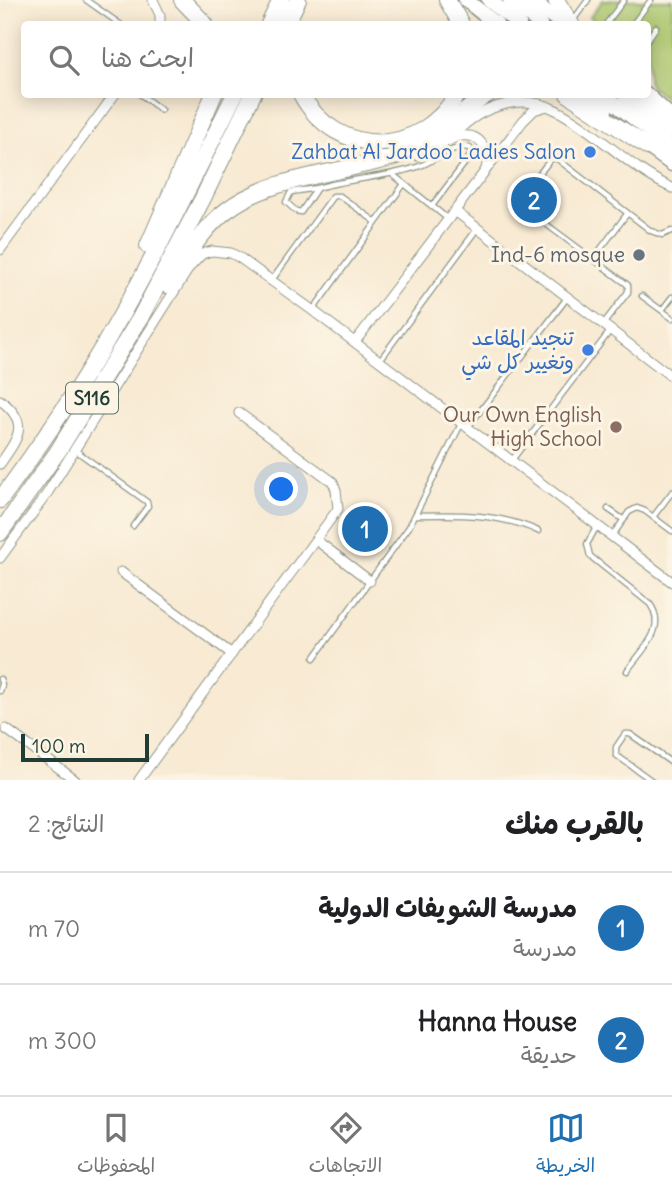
<!DOCTYPE html>
<html lang="ar">
<head>
<meta charset="utf-8">
<style>
  :root { --surface:#fff; --page:#f2f2f2; --text:#202124; --muted:#757577; --line:#e0e0e0; --accent:#1f6fb2 }
  body { margin:0; font-family:Delius,"Playpen Sans Arabic",sans-serif; background:var(--page); color:var(--text); direction:rtl }
  .scale { position:absolute; left:21px; bottom:18px; width:128px; box-sizing:border-box; padding-left:7px; border:4px solid #1f3d34; border-top:0; font-size:19px; line-height:24px; white-space:nowrap; color:#1f3d34; -webkit-text-stroke:5px #fcf5e5; paint-order:stroke }
  .you { position:absolute; left:282px; top:490px; width:24px; height:24px; margin:-18px; border:5px solid #fff; border-radius:50%; background:#1a73e8; box-shadow:0 0 0 10px #1a73e833 }
  .badge { display:grid; place-items:center; width:46px; height:46px; border-radius:50%; background:var(--accent); color:#fff; font-size:23px; font-weight:700 }
  .pin { position:absolute; translate:-50% -50%; border:4px solid #fff; box-shadow:0 2px 7px #0006 }
  .list { margin:0; padding:0; list-style:none }
  h2 { display:flex; justify-content:space-between; align-items:center; height:91px; margin:0; padding:0 28px; font-size:30px }
  h2 small { font-size:23px; font-weight:400; color:var(--muted) }
  .list li { display:grid; grid-template-columns:46px 1fr auto; gap:21px; align-items:center; box-sizing:border-box; height:112px; padding:0 28px; border-top:2px solid var(--line) }
  .list b { display:block; font-size:26px; white-space:nowrap }
  .list p { margin:0; font-size:23px; white-space:nowrap; color:var(--muted) }
  .list em { font-size:23px; font-style:normal; color:var(--muted) }
  .icon { flex:none; width:38px; height:38px; fill:none; stroke:currentColor; stroke-width:2; stroke-linecap:round; stroke-linejoin:round }
  .map { position:relative; flex:none; width:672px; height:780px; overflow:hidden; direction:ltr }
  .search { position:absolute; background:var(--surface); box-shadow:0 4px 18px #0003; left:21px; right:21px; top:21px; height:77px; display:flex; align-items:center; gap:18px; box-sizing:border-box; padding:0 24px; border-radius:7px; color:var(--muted); font-size:26px }
  .sheet { height:315px; background:var(--surface) }
  nav { display:flex; justify-content:space-around; align-items:center; box-sizing:border-box; height:98px; border-top:2px solid var(--line); background:var(--surface); font-size:19px; color:var(--muted) }
  nav a { display:grid; justify-items:center; gap:4px }
  nav .on { color:var(--accent) }
  .map>svg:first-child { display:block }
  .green { fill:#a9c56b; stroke:#648150; stroke-width:2 }
  .lines { fill:none; stroke-linecap:round; stroke-linejoin:round }
  .lane-casing { stroke:#8c9484; stroke-width:7 }
  .street-casing { stroke:#8c9484; stroke-width:11 }
  .primary-casing { stroke:#8c9484; stroke-width:17 }
  .highway-casing { stroke:#8c9484; stroke-width:18 }
  .lane { stroke:#fff; stroke-width:4.5 }
  .street { stroke:#fff; stroke-width:9 }
  .primary { stroke:#fff; stroke-width:14 }
  .highway { stroke:#fff; stroke-width:16 }
  .shop-dot { fill:#3f7fe0; stroke:#fcf5e5; stroke-width:2.5 }
  .worship-dot { fill:#6b7280; stroke:#fcf5e5; stroke-width:2.5 }
  .education-dot { fill:#8d6e63; stroke:#fcf5e5; stroke-width:2.5 }
  .labels { text-anchor:middle; stroke-width:6; stroke-linejoin:round; paint-order:stroke }
  .shield { fill:#fcf5e5; stroke:#617469; stroke-width:2 }
  .shield-label { font-size:19px; font-weight:bold; fill:#1f3d34 }
  .shop-label { font-size:21px; fill:#366cbe; stroke:#fcf5e5; text-anchor:end }
  .worship-label { font-size:21px; fill:#5b616d; stroke:#fcf5e5; text-anchor:end }
  .education-label { font-size:21px; fill:#785e54; stroke:#fcf5e5; text-anchor:end }
</style>
</head>
<body>
<div class="map">
<svg width="672" height="780" viewBox="0 0 672 780">
  <rect width="100%" height="100%" fill="#fcf5e5"/>
  <filter id="ink" filterUnits="userSpaceOnUse"><feTurbulence type="fractalNoise" baseFrequency=".0143" numOctaves="2"/><feDisplacementMap in="SourceGraphic" scale="14" xChannelSelector="R" yChannelSelector="G"/><feConvolveMatrix kernelMatrix="1 2 1 2 8 2 1 2 1" color-interpolation-filters="sRGB"/></filter>
  <filter id="wash" filterUnits="userSpaceOnUse"><feTurbulence type="fractalNoise" baseFrequency=".00686" numOctaves="4" result="noise"/><feDisplacementMap in="SourceGraphic" scale="28" xChannelSelector="R" yChannelSelector="G"/><feGaussianBlur stdDeviation="1.57" result="paint"/><feColorMatrix in="noise" values="0 0 0 0 0 0 0 0 0 0 0 0 0 0 0 0 0 1.4 0 .05"/><feComposite in="paint" operator="in"/></filter>
  <g filter="url(#wash)">
    <rect width="100%" height="100%" fill="#f8ead3"/>
    <!-- green -->
    <path class="green" d="M603,0H672V103L651,87L648,81V24H599L590,17Z"/>
  </g>
  <g filter="url(#ink)">
    <g class="lines">
      <!-- lane casing -->
      <g class="lane-casing">
        <g id="lane">
          <path d="M86,0L120,24"/>
          <path d="M574,19L588,0"/>
          <path d="M606,24L624,0"/>
          <path d="M633,24L651,0"/>
          <path d="M648,39L656,27"/>
          <path d="M140,94L161,110"/>
          <path d="M392,174L448,219"/>
          <path d="M317,188C351,178 387,178 420,166C434,161 455,143 470,148L471,155L432,206"/>
          <path d="M317,188L301,212L296,211L286,202L291,192Z"/>
          <path d="M593,259L627,214"/>
          <path d="M272,280L333,196H340L376,222"/>
          <path d="M642,296L672,318"/>
          <path d="M313,310L404,184"/>
          <path d="M662,310L672,297"/>
          <path d="M604,323L628,292V285L523,207L521,199L523,195L550,160L556,158L651,231L662,235L672,231"/>
          <path d="M380,360L477,229"/>
          <path d="M468,427L567,298"/>
          <path d="M75,450L147,502L148,506L133,526"/>
          <path d="M512,460L610,331"/>
          <path d="M608,509L624,520"/>
          <path d="M416,515C459,514 498,513 538,531"/>
          <path d="M653,517L672,492"/>
          <path d="M597,526L587,544L590,556L650,604C668,629 641,651 627,671"/>
          <path d="M613,535L629,512L637,508L645,511L672,531"/>
          <path d="M314,658L409,527L461,424"/>
          <path d="M0,679L2,685L0,691"/>
          <path d="M651,780L616,755V747L625,734H630L672,763"/>
        </g>
      </g>
      <!-- street casing -->
      <g class="street-casing">
        <g id="street">
          <path d="M153,0L160,15V24"/>
          <path d="M450,140C474,109 518,91 556,110C597,131 630,169 672,188"/>
          <path d="M418,156C437,149 469,120 484,147C489,154 488,161 486,169"/>
          <path d="M455,211L672,377"/>
          <path d="M0,250L115,94"/>
          <path d="M355,342L523,121L534,110L547,106"/>
          <path d="M0,400C31,423 18,438 0,464"/>
          <path d="M316,540L370,581"/>
          <path d="M0,558L46,495L189,268L202,254L212,251L231,253L240,258L312,310L672,582"/>
          <path d="M121,572L232,654"/>
          <path d="M6,729L75,780"/>
          <path d="M139,780L338,509L336,490L333,482L239,413"/>
        </g>
      </g>
      <!-- primary casing -->
      <g class="primary-casing">
        <g id="primary">
          <path d="M466,0L496,24"/>
          <path d="M489,0L519,24"/>
          <path d="M510,0L540,24"/>
          <path d="M531,0L562,24"/>
          <path d="M584,94L605,111"/>
          <path d="M603,94L672,148"/>
          <path d="M625,94L672,131"/>
          <path d="M646,94L672,118"/>
          <path d="M639,140L672,164"/>
        </g>
      </g>
      <!-- highway casing -->
      <g class="highway-casing">
        <g id="highway">
          <path d="M182,0L205,24"/>
          <path d="M447,0L461,24"/>
          <path d="M556,0L571,24"/>
          <path d="M269,24L281,0"/>
          <path d="M286,24L298,0"/>
          <path d="M301,94C336,159 421,158 457,94"/>
          <path d="M568,94L648,147"/>
          <path d="M148,246L214,94"/>
          <path d="M167,285C185,259 202,229 227,210C276,172 363,173 421,147C448,134 463,108 488,94"/>
          <path d="M0,500C37,450 72,399 104,345C152,264 193,179 235,94"/>
          <path d="M0,533L58,451L139,320L203,198L253,94"/>
        </g>
      </g>
      <!-- lane -->
      <use href="#lane" class="lane"/>
      <!-- street -->
      <use href="#street" class="street"/>
      <!-- primary -->
      <use href="#primary" class="primary"/>
      <!-- highway -->
      <use href="#highway" class="highway"/>
    </g>
  </g>
  <!-- markers -->
  <g class="shop-dot">
    <circle cx="590" cy="152" r="7"/>
    <circle cx="588" cy="350" r="7"/>
  </g>
  <circle class="worship-dot" cx="639" cy="255" r="7"/>
  <circle class="education-dot" cx="616" cy="427" r="7"/>
  <g class="labels">
    <!-- shield labels -->
    <rect class="shield" x="66" y="382.5" width="52" height="31" rx="5"/>
    <g class="shield-label">
      <text x="92" y="405">S116</text>
    </g>
    <!-- shop labels -->
    <g class="shop-label">
      <text x="576" y="159">Zahbat Al Jardoo Ladies Salon</text>
      <text x="574" y="345">تنجيد المقاعد<tspan x="574" dy="24">وتغيير كل شي</tspan></text>
    </g>
    <!-- worship labels -->
    <g class="worship-label">
      <text x="625" y="262">Ind-6 mosque</text>
    </g>
    <!-- education labels -->
    <g class="education-label">
      <text x="602" y="422">Our Own English<tspan x="602" dy="24">High School</tspan></text>
    </g>
  </g>
</svg>
<div class="scale">100 m</div>
<div class="you"></div>
<div class="pin badge" style="left:365px;top:529px">1</div>
<div class="pin badge" style="left:534px;top:200px">2</div>
<div class="search"><svg class="icon" aria-label="search" viewBox="0 0 24 24"><circle cx="10" cy="10" r="6"/><path d="M15 15l6 6"/></svg>ابحث هنا</div>
</div>
<section class="sheet">
<h2>بالقرب منك<small>النتائج: 2</small></h2>
<ul class="list">
<li><span class="badge">1</span><div><b>مدرسة الشويفات الدولية</b><p>مدرسة</p></div><em>70 m</em></li>
<li><span class="badge">2</span><div><b>Hanna House</b><p>حديقة</p></div><em>300 m</em></li>
</ul>
</section>
<nav>
<a class="on"><svg class="icon" aria-label="map" viewBox="0 0 24 24"><path d="M3 6l6-2 6 2 6-2v14l-6 2-6-2-6 2zM9 4v14M15 6v14"/></svg>الخريطة</a>
<a><svg class="icon" aria-label="directions" viewBox="0 0 24 24"><path d="M12 3l9 9-9 9-9-9zM9 14v-3h6M13 9l2 2-2 2"/></svg>الاتجاهات</a>
<a><svg class="icon" aria-label="saved" viewBox="0 0 24 24"><path d="M7 4h10v16l-5-4-5 4z"/></svg>المحفوظات</a>
</nav>
</body>
</html>
